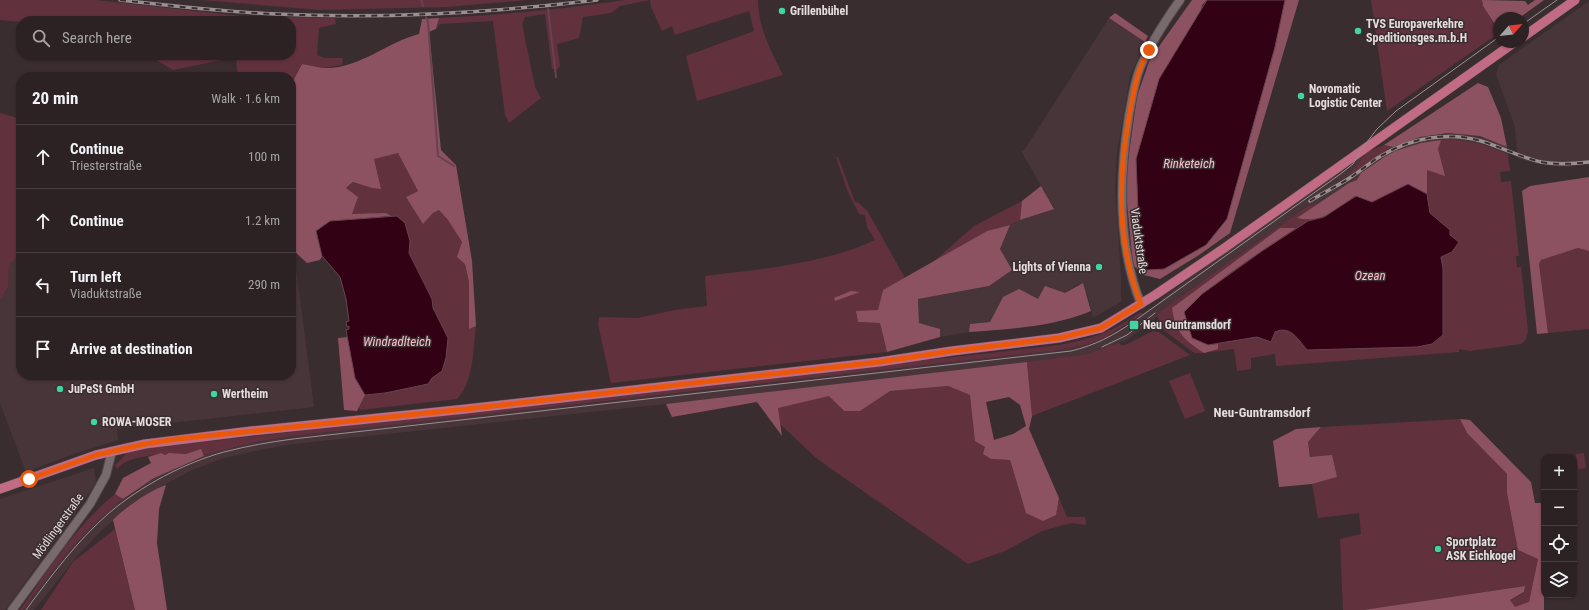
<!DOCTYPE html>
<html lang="en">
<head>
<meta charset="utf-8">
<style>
  :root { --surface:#2c2224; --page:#382f31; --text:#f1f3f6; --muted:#a6a4a6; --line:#483f41 }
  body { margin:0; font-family:"Roboto Condensed",sans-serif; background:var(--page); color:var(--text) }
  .controls { position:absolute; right:12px; bottom:12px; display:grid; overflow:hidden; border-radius:8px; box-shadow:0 1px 3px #0004 }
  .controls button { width:36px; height:36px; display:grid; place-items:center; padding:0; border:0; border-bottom:1px solid var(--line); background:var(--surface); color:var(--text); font:20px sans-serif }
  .compass { position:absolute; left:1493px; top:12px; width:36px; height:36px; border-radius:50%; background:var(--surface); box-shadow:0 1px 3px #0004; rotate:63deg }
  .stop { position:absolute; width:12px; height:12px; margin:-9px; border:3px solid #ea580c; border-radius:50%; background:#fff }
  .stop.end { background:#ea580c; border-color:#fff; box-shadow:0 1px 4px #0008 }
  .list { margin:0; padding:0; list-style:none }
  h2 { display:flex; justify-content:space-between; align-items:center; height:52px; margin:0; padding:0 16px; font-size:17px }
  h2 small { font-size:13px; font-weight:400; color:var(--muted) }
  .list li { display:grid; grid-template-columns:26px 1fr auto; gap:12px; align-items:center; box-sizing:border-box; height:64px; padding:0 16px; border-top:1px solid var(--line) }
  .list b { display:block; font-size:15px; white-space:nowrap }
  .list p { margin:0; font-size:13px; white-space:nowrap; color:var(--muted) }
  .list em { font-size:13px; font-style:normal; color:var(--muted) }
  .icon { flex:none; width:22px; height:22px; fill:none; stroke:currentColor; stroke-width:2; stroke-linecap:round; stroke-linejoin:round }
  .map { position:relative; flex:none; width:1589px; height:610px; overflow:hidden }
  .search { position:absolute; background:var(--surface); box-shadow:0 1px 3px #0004; left:16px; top:16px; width:280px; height:44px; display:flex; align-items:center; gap:10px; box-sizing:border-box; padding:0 14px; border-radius:16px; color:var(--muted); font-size:15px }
  .panel { position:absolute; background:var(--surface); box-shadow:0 1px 3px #0004; left:16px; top:72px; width:280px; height:308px; border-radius:16px }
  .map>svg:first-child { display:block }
  .built { fill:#483539 }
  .green { fill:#62313e }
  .forest { fill:#8d5261; fill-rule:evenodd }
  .water { fill:#320113; stroke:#674350 }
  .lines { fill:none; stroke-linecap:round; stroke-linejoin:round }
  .stream { stroke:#674350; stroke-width:2 }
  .secondary-casing { stroke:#53494b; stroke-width:10 }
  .primary-casing { stroke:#53494b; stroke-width:10 }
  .secondary { stroke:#786a6d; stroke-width:8 }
  .primary { stroke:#c16b84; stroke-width:9 }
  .tram { stroke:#998f91; stroke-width:1 }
  .rail-casing { stroke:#998f91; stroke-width:3.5 }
  .rail { stroke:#3a2d30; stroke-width:2; stroke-dasharray:6; stroke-linecap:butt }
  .route { stroke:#ea580c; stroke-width:5 }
  .poi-dot { fill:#41d4a1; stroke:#3a2d30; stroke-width:1.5 }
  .labels { text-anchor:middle; stroke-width:3; stroke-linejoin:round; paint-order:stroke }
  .poi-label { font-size:12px; font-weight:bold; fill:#e4dcdd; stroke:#3a2d30; text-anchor:start }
  .street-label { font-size:12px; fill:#e4dcdd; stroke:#3a2d30 }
  .water-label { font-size:13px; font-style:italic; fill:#f9c0cc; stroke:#3a2d30 }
  .neighbourhood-label { font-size:13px; font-weight:bold; fill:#e4dcdd; stroke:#3a2d30 }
</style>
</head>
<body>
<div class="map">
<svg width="1589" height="610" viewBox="0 0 1589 610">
  <rect width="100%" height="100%" fill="#3a2d30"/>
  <!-- built -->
  <g class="built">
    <path d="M1589,1V164L1569,167L1553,166L1526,161L1518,158L1515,127L1496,74L1499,65Z"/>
    <path d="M1109,18L1145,42L1130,76L1117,153L1115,185L1121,279V302L1093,318L1088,296L1078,284L1065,293L1038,299L1003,297L990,322L970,324L969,332L940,337L939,329L919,323L918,299L989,286L1000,249L1010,225L1020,220L1054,208L1021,151L1025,149Z"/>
    <path d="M1448,133L1479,136L1507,147L1508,154L1478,143L1449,139L1421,143L1395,151L1383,158L1362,173L1357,180L1353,183H1349L1324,201L1306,207L1169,305L1152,321L1124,342L1123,341L1107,348L1087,354L1062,358L739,396L294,444L259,450L224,458L192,470L160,487L130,506L102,530L78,555L34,610H23L47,576L70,548L108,510L154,478L204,455L256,442L293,436L738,387L1060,350L1084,345L1114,333L1132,321L1161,301V299L1367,152L1350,174L1380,154L1406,141L1420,137Z"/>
    <path d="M291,229L314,407L117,429L118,440L71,455L26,472L0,403V300L8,287L9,265L21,254V375H291Z"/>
    <path d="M94,468L96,482L90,492L5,610H0V499Z"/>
  </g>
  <!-- green -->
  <g class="green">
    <path d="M0,0H96L241,16L335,18L336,24L319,28L317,55L325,58H343L342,65L324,68L302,64L291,85V77H238L236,57L173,70L148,55H291V21H21V22L0,20Z"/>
    <path d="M201,0H527L447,7L320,10Z"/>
    <path d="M625,0H758C758,27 771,51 783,75L697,101L686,56L754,31L749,11L675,35L672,26L662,31L651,7L650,0L620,6L611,13L583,17L579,38L557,44L560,66L557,70L552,69L545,14L525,17L522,24L535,87L541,98L509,123L505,115L493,21L440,24L436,29L439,18C502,15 563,9 625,0Z"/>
    <path d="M1371,0H1482L1483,6L1499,33L1387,111Z"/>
    <path d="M0,113L21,119V254L9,265L8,287L0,300Z"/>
    <path d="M1449,139L1478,143L1508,154L1510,171L1500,172L1501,182L1511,181L1519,256H1516L1517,267H1521L1528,331L1525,341L1521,344L1470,351L1459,349V352L1276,366L1275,354L1251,358V369L1237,371L1234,349L1203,353H1204H1194L1161,328L1157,315L1169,305L1306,207L1324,201L1349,183C1357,182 1357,177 1363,172C1369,167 1376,162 1383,158C1404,146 1425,141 1449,139Z"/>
    <path d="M1384,145L1393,147L1348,176L1367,152Z"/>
    <path d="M398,153L418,191L406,197L423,223L433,213L439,210L448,220L462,242L465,264L469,282V329L476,326C473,350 474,381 457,399L360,410L359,407L365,395L385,393L428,384L432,378L442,371L448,338L433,308L432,299L409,253L410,241L397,216H391L386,213L352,215L346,189L353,182L372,188L374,158Z"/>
    <path d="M836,157H838L855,202L859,203L868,212L905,278L883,290L878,311H856L858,322L880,323L887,352L611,383L598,324L599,317L637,318L675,310L707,306L705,276C762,269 823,264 875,240L867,227L865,215L859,214L848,192Z"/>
    <path d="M1022,201L1020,220L1010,225L987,231L932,263L974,226Z"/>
    <path d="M1578,248L1589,251V329L1548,333L1539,264L1541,260Z"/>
    <path d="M1141,312L1142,314L1105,338L1084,345L1060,350L293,436L256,442L204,455L201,450L186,454L169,453L165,455L161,453C145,458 129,456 117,469L115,465L128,452L150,448L1059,345C1095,338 1111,332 1141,312Z"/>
    <path d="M1153,331L1159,332L1190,355L1032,416L1027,362L1087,354L1119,343L1121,345H1125Z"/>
    <path d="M1190,373L1205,411L1185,419L1169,381Z"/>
    <path d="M948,386L970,395L985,448L991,459L1010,460L1026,513L1056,515L1059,498L1067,517H1085L1086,525L1071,523L1042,531L1005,551L968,564L830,468L815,457L780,424L777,408L829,395L843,411H860L890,391Z"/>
    <path d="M1460,419L1467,433L1507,474V493L1518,550L1538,559L1529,603L1515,608L1510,600L1524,593V586L1363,610H1343L1340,539L1361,534L1359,513L1318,518L1312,484L1337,477L1311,458L1308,442L1321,427Z"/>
    <path d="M1584,453L1586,468L1578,469L1576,454Z"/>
    <path d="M115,494L123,499C83,530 52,569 23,610H20C49,570 75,526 115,494Z"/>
    <path d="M115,529L135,610H41L73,562Z"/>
  </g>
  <!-- forest -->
  <g class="forest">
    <path d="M1192,0H1207L1202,5L1164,269L1206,245L1227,219L1275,47L1285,0H1299L1230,233L1199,255L1160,279L1144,275L1133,265L1125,182L1137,96L1150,59Z"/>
    <path d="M1482,0L1525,1L1528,5L1535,0H1544L1519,18H1499V31L1483,6Z"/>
    <path d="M1115,13L1148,36L1145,42L1109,18Z"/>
    <path d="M439,18L436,29L429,32L441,150L456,165L472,261L476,326L469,329V282L465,264L457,257L462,242L448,220L439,210L433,213L423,224L406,197L418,191L398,153L374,159L381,189L372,188L353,182L346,188L358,197L352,214L386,213L391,216L330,221L316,231L322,256L320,260L307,263L294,251L291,229V85L302,64C309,65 316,67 323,68C358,70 387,42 419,34L422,19Z"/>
    <path d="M1478,83L1488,87L1501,118L1507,147L1480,136L1448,133L1420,137L1393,147L1384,145Z"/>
    <path d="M1441,140L1438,149L1445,176L1427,170V194L1408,184L1372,202L1355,196C1336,209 1322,224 1297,218L1349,183L1357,180L1361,173L1383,158L1395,151L1421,143Z"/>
    <path d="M1589,177V251L1578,248L1541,260L1539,264L1548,333L1537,334L1522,191L1530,186Z"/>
    <path d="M1041,186L1054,209L1020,220L1022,201Z"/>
    <path d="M1010,225L1000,249L1012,270L989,286L918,299L919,323L940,329V337L887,352L880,323L858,322L856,311L878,310L883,290L987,231Z"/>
    <path d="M1280,228H1296C1257,254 1217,279 1184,312L1208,345L1218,344V349L1204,353C1184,340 1175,332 1172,308Z"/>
    <path d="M1083,283L1091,311C1053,327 1009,329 969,332L970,324L990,322L1003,297L1019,289L1038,299L1045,286L1065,293Z"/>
    <path d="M851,291L860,292L835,301L834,298Z"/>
    <path d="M348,337L355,378L365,395L357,411L344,410L338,338Z"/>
    <path d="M1027,362L1032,416L1029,429L1059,498L1056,515L1043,521L1026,513L1010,460L991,459L983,454L985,447L975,441L970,395L948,386L890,391L860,411H844L829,396L778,408L782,436L757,402L672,417L666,404ZM1009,397L1020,405L1026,426L1013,434L994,440L986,402Z"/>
    <path d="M1460,419L1470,420L1531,482L1535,503H1541L1544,522V610H1363L1525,586L1524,592L1510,600L1515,607L1529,602L1538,559L1518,550L1507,493V474L1467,433Z"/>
    <path d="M1321,427L1308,442L1310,457L1332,455L1337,477L1312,484L1279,487L1273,441L1296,429Z"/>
    <path d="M201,449L204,456L154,478L123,499L115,494L123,478L151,463L148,457L161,453L165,455L169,453L186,454Z"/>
    <path d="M166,485L159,509L157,543L167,610H135L113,520C123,509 152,489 166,485Z"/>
  </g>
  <!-- water -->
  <g class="water">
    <path d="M1207,0H1285L1275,47L1227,219L1206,245L1164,269L1147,270L1140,262L1136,159L1159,79Z"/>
    <path d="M1408,184L1427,194L1430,213L1450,230V235L1459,242L1452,252L1441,257L1443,269V335L1432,344L1417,347L1307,350C1298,339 1290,325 1275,332L1271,342L1257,337L1208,345L1192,338L1184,312L1202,294L1262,251L1308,221L1324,217L1356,196L1372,202Z"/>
    <path d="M397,216L405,223L410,241L409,253L432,299L433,308L448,338L446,358L442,371L432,378L428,384L385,393L365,395L355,378L346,330L349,329V326L347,327L346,322L349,321L346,299L340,277L322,256L316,231L330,221Z"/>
  </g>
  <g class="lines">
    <!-- stream -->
    <g class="stream">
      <path d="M421,0L423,6"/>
      <path d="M548,9L556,77"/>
      <path d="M426,17L428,22L438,156L454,166"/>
    </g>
    <!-- secondary casing -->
    <g class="secondary-casing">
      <g id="secondary">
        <path d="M1141,304C1117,245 1119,177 1129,115C1132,100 1134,83 1140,68C1150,44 1165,21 1180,0"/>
        <path d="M12,610L90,504L106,475L112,451"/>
      </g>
    </g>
    <!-- primary casing -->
    <g class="primary-casing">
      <g id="primary">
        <path d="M1523,37L1575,0"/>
        <path d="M0,489L96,455L145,444L251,431L466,409L879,362L952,351L1059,338L1101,328L1155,295L1223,249L1515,42"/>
      </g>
    </g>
    <!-- secondary -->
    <use href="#secondary" class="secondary"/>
    <!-- primary -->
    <use href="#primary" class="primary"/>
    <!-- tram -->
    <g class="tram">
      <path d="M1523,24L1557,0"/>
      <path d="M1102,347L1127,335L1155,313"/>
      <path d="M26,610C51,576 77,541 109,513C141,486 184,463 224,452C247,446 270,442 293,439L1071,351C1096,345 1112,336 1133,322L1339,175L1353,164L1361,150L1377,129L1396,111L1499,37"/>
    </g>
    <!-- rail casing -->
    <g class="rail-casing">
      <g id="rail">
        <path d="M120,0C172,6 224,12 276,14C383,19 490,13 597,0"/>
        <path d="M1310,201C1324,192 1340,185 1354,175C1363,169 1372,161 1381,156C1410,138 1448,131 1481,141C1501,147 1520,157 1541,162C1557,165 1573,164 1589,162"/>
      </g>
    </g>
    <!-- rail -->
    <use href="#rail" class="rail"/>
  </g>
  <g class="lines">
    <!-- route -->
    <path class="route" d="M29,479L96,455L145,444L177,439L466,409L879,362L952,351L1059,338L1101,328L1141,304C1117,245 1118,178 1129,117C1132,101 1134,84 1140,69C1142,62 1146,56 1149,50"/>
  </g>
  <!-- markers -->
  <g class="poi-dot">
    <circle cx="782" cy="11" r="4"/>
    <circle cx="1358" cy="31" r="4"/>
    <circle cx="1301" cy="96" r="4"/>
    <circle cx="1099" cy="267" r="4"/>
    <rect x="1129" y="320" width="10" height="10" rx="2"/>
    <circle cx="60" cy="389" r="4"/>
    <circle cx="214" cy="394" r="4"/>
    <circle cx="94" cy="422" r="4"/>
    <circle cx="1438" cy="549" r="4"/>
  </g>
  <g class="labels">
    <!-- poi labels -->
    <g class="poi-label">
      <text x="790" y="15">Grillenbühel</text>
      <text x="1366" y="28">TVS Europaverkehre<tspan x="1366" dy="14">Speditionsges.m.b.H</tspan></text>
      <text x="1309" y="93">Novomatic<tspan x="1309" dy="14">Logistic Center</tspan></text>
      <text x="1091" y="271" text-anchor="end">Lights of Vienna</text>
      <text x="1143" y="329">Neu Guntramsdorf</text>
      <text x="68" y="393">JuPeSt GmbH</text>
      <text x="222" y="398">Wertheim</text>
      <text x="102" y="426">ROWA-MOSER</text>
      <text x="1446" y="546">Sportplatz<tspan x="1446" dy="14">ASK Eichkogel</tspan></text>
    </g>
    <!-- street labels -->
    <g class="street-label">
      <text transform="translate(1139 241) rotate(82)" y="4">Viaduktstraße</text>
      <text transform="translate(58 526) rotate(-54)" y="4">Mödlingerstraße</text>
    </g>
    <!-- water labels -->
    <g class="water-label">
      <text x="1189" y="168">Rinketeich</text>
      <text x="1370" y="280">Ozean</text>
      <text x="397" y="346">Windradlteich</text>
    </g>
    <!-- neighbourhood labels -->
    <g class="neighbourhood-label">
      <text x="1262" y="417">Neu-Guntramsdorf</text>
    </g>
  </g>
</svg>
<div class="controls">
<button>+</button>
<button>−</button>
<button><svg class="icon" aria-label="locate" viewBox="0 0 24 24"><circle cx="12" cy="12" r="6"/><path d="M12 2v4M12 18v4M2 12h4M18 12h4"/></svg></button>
<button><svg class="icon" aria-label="layers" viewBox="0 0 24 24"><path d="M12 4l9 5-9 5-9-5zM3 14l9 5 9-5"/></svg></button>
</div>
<svg class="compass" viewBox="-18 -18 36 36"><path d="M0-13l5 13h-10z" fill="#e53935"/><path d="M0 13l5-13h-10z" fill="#a6a4a6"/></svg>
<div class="stop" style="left:29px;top:479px"></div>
<div class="stop end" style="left:1149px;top:50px"></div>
<div class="search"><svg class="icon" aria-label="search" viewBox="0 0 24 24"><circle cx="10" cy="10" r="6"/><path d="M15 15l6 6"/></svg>Search here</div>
<section class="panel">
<h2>20 min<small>Walk · 1.6 km</small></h2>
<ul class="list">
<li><svg class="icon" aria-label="ahead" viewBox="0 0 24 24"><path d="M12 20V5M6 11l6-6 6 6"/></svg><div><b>Continue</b><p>Triesterstraße</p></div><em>100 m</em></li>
<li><svg class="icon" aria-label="ahead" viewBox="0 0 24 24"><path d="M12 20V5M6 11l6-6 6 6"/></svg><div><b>Continue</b></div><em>1.2 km</em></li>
<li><svg class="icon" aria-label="left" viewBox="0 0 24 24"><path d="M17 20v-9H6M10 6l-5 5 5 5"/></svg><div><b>Turn left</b><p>Viaduktstraße</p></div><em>290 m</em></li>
<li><svg class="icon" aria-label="arrive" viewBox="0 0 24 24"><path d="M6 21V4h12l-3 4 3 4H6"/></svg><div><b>Arrive at destination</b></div></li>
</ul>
</section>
</div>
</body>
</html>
